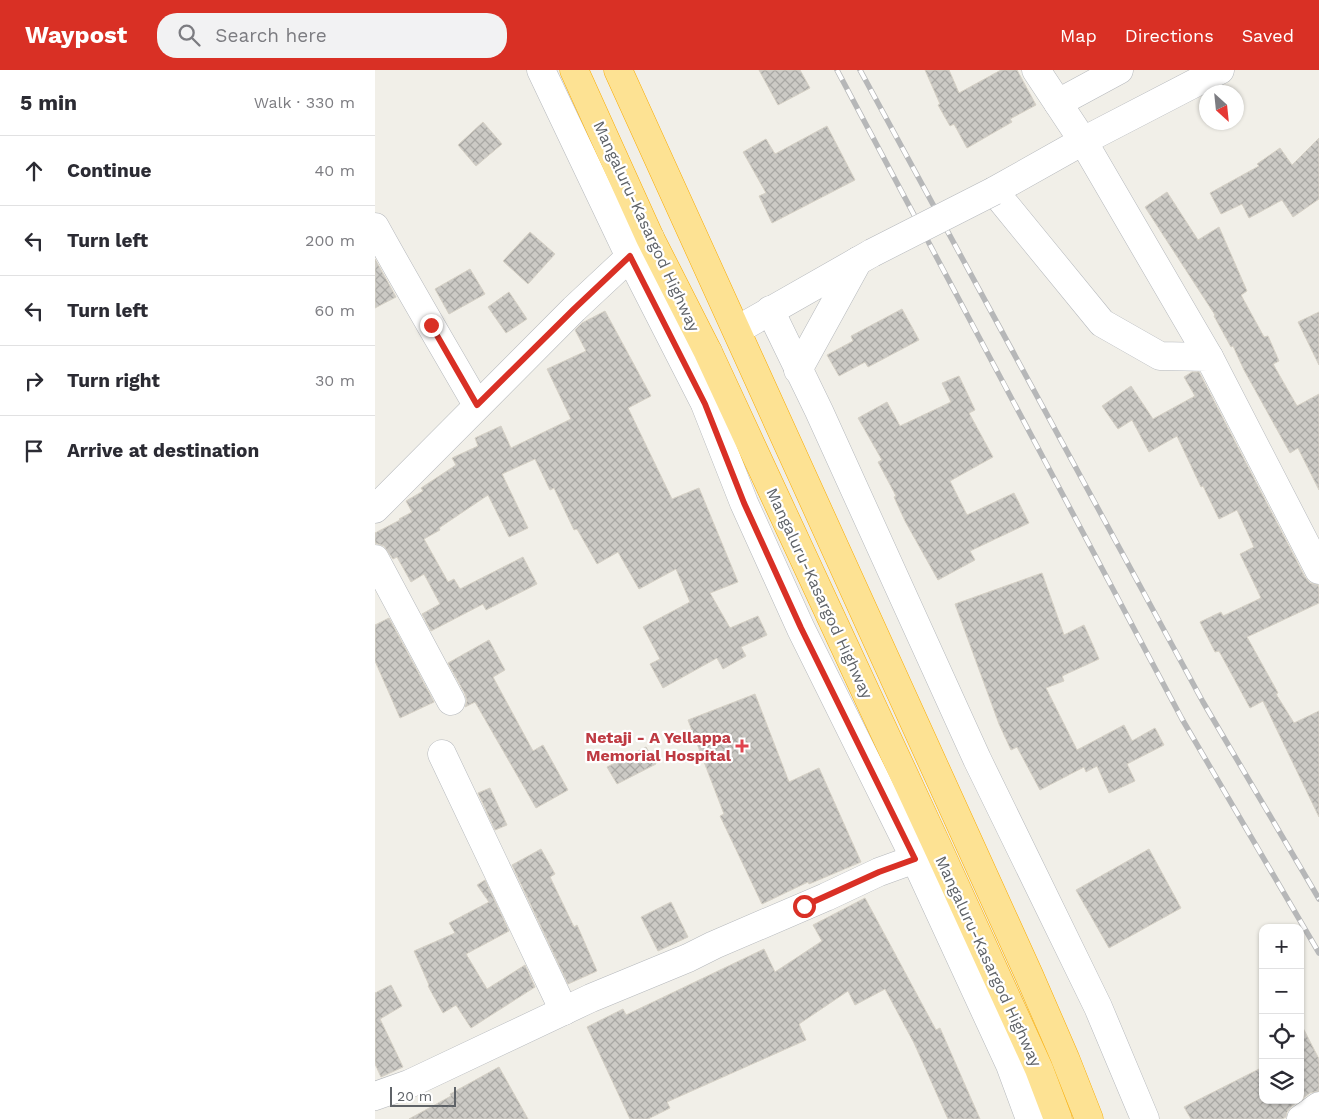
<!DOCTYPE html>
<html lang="en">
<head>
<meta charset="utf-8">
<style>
  :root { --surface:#fff; --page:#f2f2f3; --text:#2b2b33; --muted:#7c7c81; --line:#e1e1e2; --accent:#d93025 }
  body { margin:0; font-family:"Work Sans",sans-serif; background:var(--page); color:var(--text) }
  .controls { position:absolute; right:15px; bottom:15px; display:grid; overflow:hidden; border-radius:10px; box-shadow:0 1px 4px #0004 }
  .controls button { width:45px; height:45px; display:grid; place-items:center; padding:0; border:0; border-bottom:1px solid var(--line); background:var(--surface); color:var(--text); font:25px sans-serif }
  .compass { position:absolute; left:824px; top:15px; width:45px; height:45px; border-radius:50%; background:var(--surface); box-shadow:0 1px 4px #0004; rotate:153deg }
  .scale { position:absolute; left:15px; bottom:12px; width:66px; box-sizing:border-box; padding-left:5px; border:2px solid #5f6368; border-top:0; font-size:14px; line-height:18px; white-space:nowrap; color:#5f6368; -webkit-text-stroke:4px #fff; paint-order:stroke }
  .stop { position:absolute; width:15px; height:15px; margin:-11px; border:4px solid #d93025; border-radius:50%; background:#fff }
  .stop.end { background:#d93025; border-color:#fff; box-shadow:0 1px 5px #0008 }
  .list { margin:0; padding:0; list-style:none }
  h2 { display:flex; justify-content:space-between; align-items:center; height:65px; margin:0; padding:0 20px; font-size:21px }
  h2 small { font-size:16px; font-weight:400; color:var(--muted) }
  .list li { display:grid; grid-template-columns:32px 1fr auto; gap:15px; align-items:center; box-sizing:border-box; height:70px; padding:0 20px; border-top:1px solid var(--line) }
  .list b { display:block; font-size:19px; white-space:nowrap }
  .list em { font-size:16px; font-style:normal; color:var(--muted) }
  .icon { flex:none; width:28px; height:28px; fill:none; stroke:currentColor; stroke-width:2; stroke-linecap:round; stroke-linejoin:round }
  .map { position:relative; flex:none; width:944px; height:1049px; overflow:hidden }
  header { display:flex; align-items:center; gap:30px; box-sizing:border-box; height:70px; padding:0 25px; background:var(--accent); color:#fff }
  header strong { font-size:24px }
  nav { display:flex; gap:28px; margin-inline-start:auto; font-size:18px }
  .search { width:350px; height:45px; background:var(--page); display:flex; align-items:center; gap:12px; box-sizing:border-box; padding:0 18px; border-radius:20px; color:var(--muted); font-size:19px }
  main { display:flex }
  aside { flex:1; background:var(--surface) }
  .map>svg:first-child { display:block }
  .building { fill:url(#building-cross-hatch); stroke:#d6d1c6 }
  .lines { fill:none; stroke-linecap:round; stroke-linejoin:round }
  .minor-casing { stroke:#b5b8bc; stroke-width:29 }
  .highway-casing { stroke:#f9ab00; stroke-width:29 }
  .minor { stroke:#fff; stroke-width:28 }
  .highway { stroke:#fde293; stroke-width:28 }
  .rail-casing { stroke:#b6b7b8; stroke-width:5.5 }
  .rail { stroke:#fff; stroke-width:4; stroke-dasharray:11; stroke-linecap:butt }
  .minor-bridge-casing { stroke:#b5b8bc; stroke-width:29; stroke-linecap:butt }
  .minor-bridge { stroke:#fff; stroke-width:28 }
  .route { stroke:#d93025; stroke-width:6 }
  .health-dot { fill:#e0444e; stroke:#fff; stroke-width:2 }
  .labels { text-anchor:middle; stroke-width:4.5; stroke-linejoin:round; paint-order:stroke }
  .street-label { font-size:16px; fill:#5f6368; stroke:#fff }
  .health-label { font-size:16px; font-weight:bold; fill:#be3a42; stroke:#fff; text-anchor:end }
</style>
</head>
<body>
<header>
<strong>Waypost</strong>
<div class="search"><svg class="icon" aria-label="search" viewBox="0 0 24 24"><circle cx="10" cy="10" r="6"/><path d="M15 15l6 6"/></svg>Search here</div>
<nav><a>Map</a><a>Directions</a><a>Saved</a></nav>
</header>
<main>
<aside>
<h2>5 min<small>Walk · 330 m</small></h2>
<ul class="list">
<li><svg class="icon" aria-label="ahead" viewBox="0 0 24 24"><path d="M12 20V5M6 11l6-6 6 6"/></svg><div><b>Continue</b></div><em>40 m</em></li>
<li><svg class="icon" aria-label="left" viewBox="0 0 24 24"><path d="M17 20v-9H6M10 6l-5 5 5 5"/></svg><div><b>Turn left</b></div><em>200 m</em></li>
<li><svg class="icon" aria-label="left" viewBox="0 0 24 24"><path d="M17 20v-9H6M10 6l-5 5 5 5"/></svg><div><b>Turn left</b></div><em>60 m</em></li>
<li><svg class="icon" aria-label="right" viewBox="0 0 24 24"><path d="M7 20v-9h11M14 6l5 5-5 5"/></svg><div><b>Turn right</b></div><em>30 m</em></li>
<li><svg class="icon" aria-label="arrive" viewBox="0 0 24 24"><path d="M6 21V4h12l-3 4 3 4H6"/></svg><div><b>Arrive at destination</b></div></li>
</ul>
</aside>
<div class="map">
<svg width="944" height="1049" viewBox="0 0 944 1049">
  <defs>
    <pattern id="building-cross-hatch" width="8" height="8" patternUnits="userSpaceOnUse" patternTransform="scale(1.25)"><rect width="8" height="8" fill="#cccac5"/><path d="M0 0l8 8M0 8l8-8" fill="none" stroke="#a9a8a4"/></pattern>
  </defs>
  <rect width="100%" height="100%" fill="#f1efe8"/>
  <!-- building -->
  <g class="building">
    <path d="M384,0H425L435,18L403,35Z"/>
    <path d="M550,0H574L584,23L626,0H642L661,35L635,49L637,52L592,78L579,54L575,56L563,35L565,34Z"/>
    <path d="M108,52L127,74L101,96L83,75Z"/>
    <path d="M452,56L480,110L397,153L384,126L391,123L368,82L391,69L400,84Z"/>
    <path d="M944,68V129L918,147L907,130L874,148L867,134L846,144L835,123L884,96L882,94L905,78L917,95Z"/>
    <path d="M792,122L823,170L844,157L872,221L866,225L889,267L893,266L904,291L898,294L922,336L944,324V420L923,378L915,383L869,300L858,276L856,277L839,246L840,245L770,137Z"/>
    <path d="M155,162L180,184L153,214L128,191Z"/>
    <path d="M0,189L21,227L0,238Z"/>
    <path d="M95,199L110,224L74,244L60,219Z"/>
    <path d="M134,222L152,249L131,263L113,237Z"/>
    <path d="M527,239L544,270L493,297L490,292L464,306L452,285L478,271L476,266Z"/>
    <path d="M230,241L276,326L253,338L297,429L324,418L363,512L335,523L355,558L383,546L392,565L366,577L371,586L348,599L342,588L288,618L275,594L285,589L268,557L315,532L301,499L264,519L243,482L222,494L202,459L199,460L179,418L175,420L160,389L127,404L153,458L134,467L113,425L64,458L65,460L49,469L73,512L79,509L85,519L148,487L162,514L111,540L108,534L56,561L47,544L65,534L49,504L36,512L22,487L18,489L9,476L0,473V463L25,450L24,449L37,442L31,431L48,421L46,418L81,395L77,388L103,376L100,368L126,356L136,378L196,349L172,299L211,281L200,260L207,253Z"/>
    <path d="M944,242V295L923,252Z"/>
    <path d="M817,302H824L930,507L935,513L943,515L944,518V533L872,567L903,623L901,624L919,653L944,641V747L888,631L875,638L844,581L840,582L825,552L846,542L848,546L886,528L865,484L879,477L862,440L844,449L828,416L826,417L802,366L774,382L757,350L743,359L727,336L756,316L778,349L820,326L809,307Z"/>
    <path d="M584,306L600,340L594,343L618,387L575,411L592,445L639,423L654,453L595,481L600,490L563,510L530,451L519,427L521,426L503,392L507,390L483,348L512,332L525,356L576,332L567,313Z"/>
    <path d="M667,503L689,565L709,555L724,589L687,606L689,611L671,618L702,680L749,655L757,671L780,658L789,675L752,694L760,711L734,723L722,696L711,702L709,697L665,720L642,677L636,680L624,654L580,534Z"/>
    <path d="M14,548L59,632L25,648L0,591V555Z"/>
    <path d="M114,570L130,600L118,607L158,681L168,675L193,720L161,738L100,632L90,637L92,631L90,624L73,593Z"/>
    <path d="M380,624L414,712L444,698L486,792L434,814L433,812L387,834L345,746L349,744L313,650Z"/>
    <path d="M271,677L281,694L242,714L232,697Z"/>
    <path d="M115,718L132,755L120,760L103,723Z"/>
    <path d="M166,779L180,804L175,807L199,857L202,855L222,901L193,914L137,795Z"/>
    <path d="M774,779L806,838L734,878L701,820Z"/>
    <path d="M110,810L134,861L91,884L112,919L150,895L160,917L96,958L81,935L68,943L53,916L54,915L39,881L80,863L74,853L114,832L102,815Z"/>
    <path d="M490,828L561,960L565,958L605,1049H573L539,973L510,919L480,935L473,921L424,954L431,970L292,1032L295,1038L273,1049H255L212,957L248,939L251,945L389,879L400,902L447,871L438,855Z"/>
    <path d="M296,832L313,867L283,881L266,847Z"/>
    <path d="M16,915L27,936L5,949L28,997L6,1007L0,994V923Z"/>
    <path d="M925,952L944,989V1021L935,1023L917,1036L912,1042L911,1047L907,1049H816L809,1037L888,997V1030H925Z"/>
    <path d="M124,997L153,1049H34L76,1026L75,1024Z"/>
  </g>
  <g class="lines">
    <!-- minor casing -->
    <g class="minor-casing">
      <g id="minor">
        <path d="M166,0L255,187L328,330"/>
        <path d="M661,0L708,71L834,287"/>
        <path d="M845,0L708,71L619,121L727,253L785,286L834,287L944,500"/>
        <path d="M683,33L744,0"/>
        <path d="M0,157C33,217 68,276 102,335"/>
        <path d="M395,240L444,341L602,689L723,937L770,1049"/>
        <path d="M362,260L497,183"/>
        <path d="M333,282L329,325L330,334L369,433L426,559L540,789L635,995L655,1049"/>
        <path d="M423,300L483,191"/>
        <path d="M0,439L199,239L275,168"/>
        <path d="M0,489L76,631"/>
        <path d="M67,684L189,941"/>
        <path d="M0,1026L34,1014L216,928L313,888L339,875L451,827L504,802L540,789"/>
        <path d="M926,1049L944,1036"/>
      </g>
    </g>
    <!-- highway casing -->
    <g class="highway-casing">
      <g id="highway">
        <path d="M199,0L275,168L333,282L564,780L664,999L683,1049"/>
        <path d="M243,0L654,905L690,988L714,1049"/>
      </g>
    </g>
    <!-- minor -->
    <use href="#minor" class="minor"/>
    <!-- highway -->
    <use href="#highway" class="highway"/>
    <!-- rail casing -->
    <g class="rail-casing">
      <g id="rail">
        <path d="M462,0L807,649L944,883"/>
        <path d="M485,0L828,632L944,829"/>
      </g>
    </g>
    <!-- rail -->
    <use href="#rail" class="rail"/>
    <!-- minor-bridge casing -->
    <g class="minor-bridge-casing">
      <path id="minor-bridge" d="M497,183L619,121"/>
    </g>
    <!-- minor-bridge -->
    <use href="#minor-bridge" class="minor-bridge"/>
  </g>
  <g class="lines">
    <!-- route -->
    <path class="route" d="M56,255L102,335L199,239L255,186L330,334L369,433L426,558L540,789L504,802L429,836"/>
  </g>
  <!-- markers -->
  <path class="health-dot" d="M364.5 668.5h5v5h5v5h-5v5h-5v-5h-5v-5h5z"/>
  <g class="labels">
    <!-- street labels -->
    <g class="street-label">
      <text transform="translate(272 156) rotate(65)" y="6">Mangaluru-Kasargod Highway</text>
      <text transform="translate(445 523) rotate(65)" y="6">Mangaluru-Kasargod Highway</text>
      <text transform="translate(614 891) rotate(65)" y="6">Mangaluru-Kasargod Highway</text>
    </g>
    <!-- health labels -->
    <g class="health-label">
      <text x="356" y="673">Netaji - A Yellappa<tspan x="356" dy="18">Memorial Hospital</tspan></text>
    </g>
  </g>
</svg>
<div class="controls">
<button>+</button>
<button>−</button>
<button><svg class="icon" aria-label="locate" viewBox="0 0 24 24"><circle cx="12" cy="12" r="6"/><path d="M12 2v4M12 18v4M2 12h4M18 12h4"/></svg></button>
<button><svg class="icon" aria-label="layers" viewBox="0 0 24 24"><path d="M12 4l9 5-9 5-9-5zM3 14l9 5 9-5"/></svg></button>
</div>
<svg class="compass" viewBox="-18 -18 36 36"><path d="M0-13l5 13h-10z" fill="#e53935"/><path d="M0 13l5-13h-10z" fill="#7c7c81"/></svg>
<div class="scale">20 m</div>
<div class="stop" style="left:429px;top:836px"></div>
<div class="stop end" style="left:56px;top:255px"></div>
</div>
</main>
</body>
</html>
